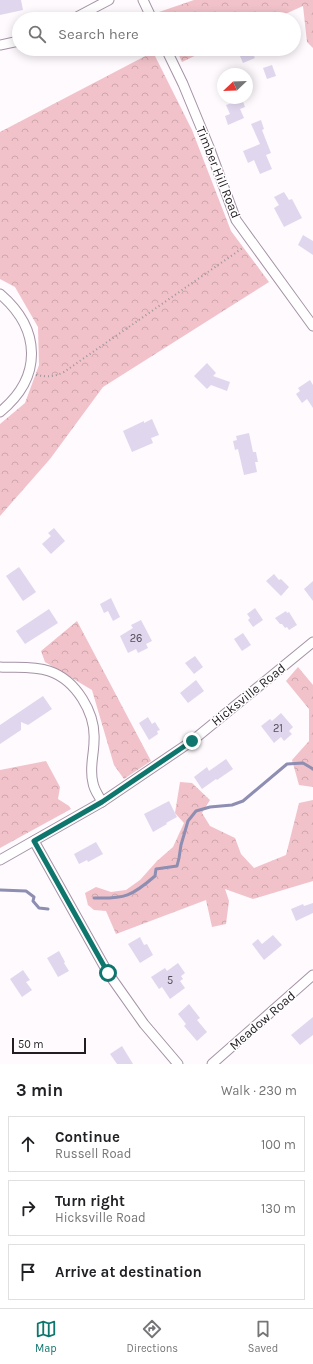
<!DOCTYPE html>
<html lang="en">
<head>
<meta charset="utf-8">
<style>
  :root { --surface:#fff; --page:#f6f6f6; --text:#202124; --muted:#757577; --line:#e0e0e0; --accent:#0f766e }
  body { margin:0; font-family:Karla,sans-serif; background:var(--page); color:var(--text) }
  .compass { position:absolute; left:217px; top:68px; width:36px; height:36px; border-radius:50%; background:var(--surface); box-shadow:0 2px 10px #0003; rotate:247deg }
  .scale { position:absolute; left:12px; bottom:10px; width:74px; box-sizing:border-box; padding-left:4px; border:2px solid #221c23; border-top:0; font-size:11px; line-height:14px; white-space:nowrap; color:#221c23; -webkit-text-stroke:3px #fff; paint-order:stroke }
  .stop { position:absolute; width:12px; height:12px; margin:-9px; border:3px solid #0f766e; border-radius:50%; background:#fff }
  .stop.end { background:#0f766e; border-color:#fff; box-shadow:0 1px 4px #0008 }
  .list { margin:0; padding:0; list-style:none }
  h2 { display:flex; justify-content:space-between; align-items:center; height:52px; margin:0; padding:0 16px; font-size:17px }
  h2 small { font-size:13px; font-weight:400; color:var(--muted) }
  .list li { display:grid; grid-template-columns:26px 1fr auto; gap:12px; align-items:center; box-sizing:border-box; height:56px; margin:0 8px 8px; padding:0 8px; border:1px solid var(--line); border-radius:0px }
  .list b { display:block; font-size:15px; white-space:nowrap }
  .list p { margin:0; font-size:13px; white-space:nowrap; color:var(--muted) }
  .list em { font-size:13px; font-style:normal; color:var(--muted) }
  .icon { flex:none; width:22px; height:22px; fill:none; stroke:currentColor; stroke-width:2; stroke-linecap:round; stroke-linejoin:round }
  .map { position:relative; flex:none; width:313px; height:1064px; overflow:hidden }
  .search { position:absolute; background:var(--surface); box-shadow:0 2px 10px #0003; left:12px; right:12px; top:12px; height:44px; display:flex; align-items:center; gap:10px; box-sizing:border-box; padding:0 14px; border-radius:22px; color:var(--muted); font-size:15px }
  .sheet { height:244px; background:var(--surface) }
  nav { display:flex; justify-content:space-around; align-items:center; box-sizing:border-box; height:56px; border-top:1px solid var(--line); background:var(--surface); font-size:11px; color:var(--muted) }
  nav a { display:grid; justify-items:center; gap:2px }
  nav .on { color:var(--accent) }
  .map>svg:first-child { display:block }
  .forest { fill:url(#forest-crowns) }
  .lines { fill:none; stroke-linecap:round; stroke-linejoin:round }
  .stream { stroke:#8d8eb2; stroke-width:3 }
  .building { fill:#e0d7ee }
  .street-casing { stroke:#a493a5; stroke-width:11 }
  .path { stroke:#9b969b; stroke-width:2; stroke-dasharray:1 3; stroke-linecap:butt }
  .street { stroke:#fff; stroke-width:9 }
  .route { stroke:#0f766e; stroke-width:5 }
  .labels { text-anchor:middle; stroke-width:3; stroke-linejoin:round; paint-order:stroke }
  .number-label { font-size:11px; fill:#524b56 }
  .street-label { font-size:13px; fill:#221c23; stroke:#fff }
</style>
</head>
<body>
<div class="map">
<svg width="313" height="1064" viewBox="0 0 313 1064">
  <defs>
    <pattern id="forest-crowns" width="20" height="18" patternUnits="userSpaceOnUse"><rect width="20" height="18" fill="#f1c2c9"/><path d="M2 6a3 3 0 1 1 6 0M12 15a3 3 0 1 1 6 0" fill="none" stroke="#cea6ac"/></pattern>
  </defs>
  <rect width="100%" height="100%" fill="#fefafe"/>
  <!-- forest -->
  <g class="forest">
    <path d="M194,0H313V48L307,42L303,6L274,19H162L159,12Z"/>
    <path d="M176,49H209L182,62Z"/>
    <path d="M153,52L192,130L231,231L269,282L103,387L50,459L0,516V424L25,403L39,365L38,327L15,287L0,279V132Z"/>
    <path d="M77,621L151,761L124,779L114,765L92,690L45,662L41,651Z"/>
    <path d="M298,667L313,685V787L299,785L292,760L309,741V709L286,681Z"/>
    <path d="M46,761L60,787L58,799L69,806L71,809L0,848V770Z"/>
    <path d="M180,782L192,783L210,800L202,813L210,826L235,838L241,854L254,868L286,855L299,803L313,800V881L253,899L225,889L229,901L226,924L212,927L206,900L116,934L106,911L94,910L88,905L85,893L96,887L111,892L126,890L140,880L157,861L173,847L184,823L175,813Z"/>
  </g>
  <g class="lines">
    <!-- stream -->
    <g class="stream">
      <path d="M0,890L26,891L34,897L33,901L39,908L48,909"/>
      <path d="M94,898C125,899 132,896 155,876L156,869L177,866L179,858L181,845L188,821L196,811L210,807L232,805L243,801L287,764L303,763L313,769"/>
    </g>
  </g>
  <!-- building -->
  <g class="building">
    <path d="M0,0H21L23,10L0,15Z"/>
    <path d="M237,49H250L255,58L243,63Z"/>
    <path d="M272,65L276,76L267,79L263,68Z"/>
    <path d="M242,99L245,107L240,109L244,118L228,125L225,116L230,114L226,105Z"/>
    <path d="M261,120L264,129L262,130L271,153L266,155L272,169L260,174L254,160L248,163L243,151L260,144L251,124Z"/>
    <path d="M284,192L289,200L292,199L302,218L284,227L274,208L279,205L274,197Z"/>
    <path d="M303,235L313,241V255L298,245Z"/>
    <path d="M207,363L216,373L213,376L230,382L227,391L211,385L207,389L194,376Z"/>
    <path d="M310,380L313,385V408L307,399L302,403L296,394L300,391L298,388Z"/>
    <path d="M152,419L159,435L151,438L153,443L132,452L123,431L144,421V423Z"/>
    <path d="M249,433L253,452H256L258,462H255L257,472L244,475L238,449L235,450L233,441L237,440L236,436Z"/>
    <path d="M54,528L65,541L51,554L42,544L51,536L48,533Z"/>
    <path d="M19,567L36,592L23,601L6,576Z"/>
    <path d="M274,574L279,580L281,579L289,587L281,596L266,581Z"/>
    <path d="M313,581V601L304,589Z"/>
    <path d="M111,598L120,617L113,621L108,611L104,613L100,604Z"/>
    <path d="M255,608L263,620L253,627L248,620L250,618L247,614Z"/>
    <path d="M49,609L58,623L25,644L16,631Z"/>
    <path d="M286,611L287,613L289,612L297,625L289,630L287,627L285,628L282,624H280L275,618Z"/>
    <path d="M141,620L152,641L146,644L148,648L138,653L136,649L128,653L120,636L133,628L131,625Z"/>
    <path d="M243,633L251,645L242,651L234,639Z"/>
    <path d="M195,656L203,667L194,674L185,663Z"/>
    <path d="M196,680L204,691L188,703L180,693Z"/>
    <path d="M43,696L52,709L28,725L21,722V730L0,744V725Z"/>
    <path d="M281,713L293,727L289,731L292,734L284,741L281,737L274,743L261,726L270,719L272,721Z"/>
    <path d="M148,717L152,724L155,722L160,730L157,731L158,734L149,740L139,723Z"/>
    <path d="M226,759L233,769L217,780L216,779L202,789L194,777L207,767L209,771Z"/>
    <path d="M169,801L177,817L166,823L167,824L153,832L144,814Z"/>
    <path d="M96,842L103,854L88,862L87,860L79,864L74,854Z"/>
    <path d="M313,903V913L296,921L291,909L303,904L304,906Z"/>
    <path d="M273,935L282,945L264,960L252,944L258,939L262,944Z"/>
    <path d="M140,937L144,945L147,944L153,955L140,963L128,944Z"/>
    <path d="M59,951L65,962L64,963L69,971L58,977L47,958Z"/>
    <path d="M178,963L185,973L181,976L183,979L180,981L185,988L170,999L162,987L159,989L151,977L165,968L167,971Z"/>
    <path d="M23,970L30,980L26,982L32,990L22,997L10,979Z"/>
    <path d="M189,1004L200,1018L197,1020L207,1032L197,1041L184,1026L186,1024L178,1014Z"/>
    <path d="M313,1017V1035L300,1045L291,1035Z"/>
    <path d="M122,1046L133,1064H117L110,1054Z"/>
  </g>
  <g class="lines">
    <!-- street casing -->
    <g class="street-casing">
      <g id="street">
        <path d="M143,0L152,19"/>
        <path d="M73,19L109,0"/>
        <path d="M0,45L19,41"/>
        <path d="M166,49L183,84L209,147L236,220L313,326"/>
        <path d="M0,294C41,329 43,377 0,412"/>
        <path d="M0,667C16,668 34,666 49,671C76,680 96,713 94,741C94,755 89,769 93,783C94,790 99,796 102,802"/>
        <path d="M34,841L108,973L144,1024L178,1064"/>
        <path d="M0,860L102,802L192,741L313,642"/>
        <path d="M212,1064L313,975"/>
      </g>
    </g>
    <!-- path -->
    <path class="path" d="M36,375C47,377 54,377 64,372L244,247"/>
    <!-- street -->
    <use href="#street" class="street"/>
  </g>
  <g class="lines">
    <!-- route -->
    <path class="route" d="M108,973L34,841L102,802L192,741"/>
  </g>
  <g class="labels">
    <!-- number labels -->
    <g class="number-label">
      <text x="136" y="642">26</text>
      <text x="278" y="732">21</text>
      <text x="170" y="984">5</text>
    </g>
    <!-- street labels -->
    <g class="street-label">
      <text transform="translate(219 172) rotate(68)" y="5">Timber Hill Road</text>
      <text transform="translate(248 694) rotate(-39)" y="5">Hicksville Road</text>
      <text transform="translate(262 1020) rotate(-41)" y="5">Meadow Road</text>
    </g>
  </g>
</svg>
<svg class="compass" viewBox="-18 -18 36 36"><path d="M0-13l5 13h-10z" fill="#e53935"/><path d="M0 13l5-13h-10z" fill="#757577"/></svg>
<div class="scale">50 m</div>
<div class="stop" style="left:108px;top:973px"></div>
<div class="stop end" style="left:192px;top:741px"></div>
<div class="search"><svg class="icon" aria-label="search" viewBox="0 0 24 24"><circle cx="10" cy="10" r="6"/><path d="M15 15l6 6"/></svg>Search here</div>
</div>
<section class="sheet">
<h2>3 min<small>Walk · 230 m</small></h2>
<ul class="list">
<li><svg class="icon" aria-label="ahead" viewBox="0 0 24 24"><path d="M12 20V5M6 11l6-6 6 6"/></svg><div><b>Continue</b><p>Russell Road</p></div><em>100 m</em></li>
<li><svg class="icon" aria-label="right" viewBox="0 0 24 24"><path d="M7 20v-9h11M14 6l5 5-5 5"/></svg><div><b>Turn right</b><p>Hicksville Road</p></div><em>130 m</em></li>
<li><svg class="icon" aria-label="arrive" viewBox="0 0 24 24"><path d="M6 21V4h12l-3 4 3 4H6"/></svg><div><b>Arrive at destination</b></div></li>
</ul>
</section>
<nav>
<a class="on"><svg class="icon" aria-label="map" viewBox="0 0 24 24"><path d="M3 6l6-2 6 2 6-2v14l-6 2-6-2-6 2zM9 4v14M15 6v14"/></svg>Map</a>
<a><svg class="icon" aria-label="directions" viewBox="0 0 24 24"><path d="M12 3l9 9-9 9-9-9zM9 14v-3h6M13 9l2 2-2 2"/></svg>Directions</a>
<a><svg class="icon" aria-label="saved" viewBox="0 0 24 24"><path d="M7 4h10v16l-5-4-5 4z"/></svg>Saved</a>
</nav>
</body>
</html>
